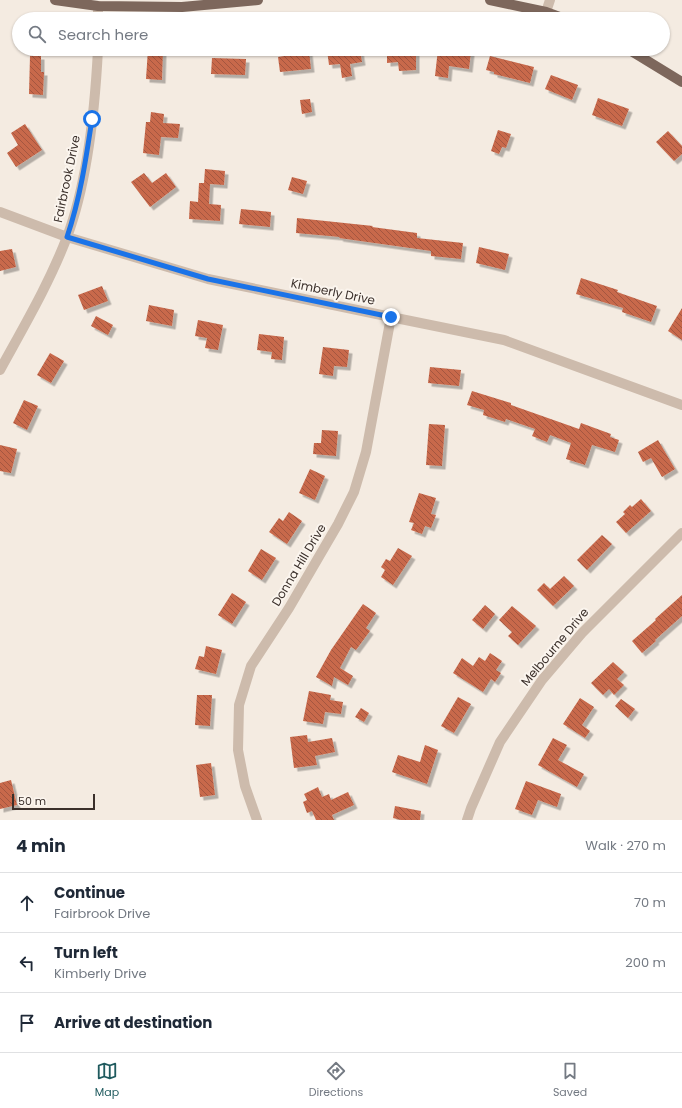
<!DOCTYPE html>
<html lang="en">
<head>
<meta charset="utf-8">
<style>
  :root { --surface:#fff; --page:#f6f6f7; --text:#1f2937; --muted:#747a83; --line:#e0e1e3; --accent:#1f5a5e }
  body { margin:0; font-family:Poppins,sans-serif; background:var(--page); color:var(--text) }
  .scale { position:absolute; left:12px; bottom:10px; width:83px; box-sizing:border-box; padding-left:4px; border:2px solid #3b302b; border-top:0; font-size:11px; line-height:14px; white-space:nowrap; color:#3b302b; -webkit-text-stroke:3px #fbf5ee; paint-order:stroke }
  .stop { position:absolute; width:12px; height:12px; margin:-9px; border:3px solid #1a73e8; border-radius:50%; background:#fff }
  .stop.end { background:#1a73e8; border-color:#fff; box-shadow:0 1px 4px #0008 }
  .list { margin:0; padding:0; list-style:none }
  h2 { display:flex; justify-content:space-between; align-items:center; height:52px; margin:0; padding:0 16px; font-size:17px }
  h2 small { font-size:13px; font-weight:400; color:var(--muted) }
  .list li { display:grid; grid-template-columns:26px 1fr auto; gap:12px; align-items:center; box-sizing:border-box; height:60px; padding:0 16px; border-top:1px solid var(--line) }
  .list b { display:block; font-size:15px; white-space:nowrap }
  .list p { margin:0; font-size:13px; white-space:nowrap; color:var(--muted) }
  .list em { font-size:13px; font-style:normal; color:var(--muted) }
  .icon { flex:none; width:22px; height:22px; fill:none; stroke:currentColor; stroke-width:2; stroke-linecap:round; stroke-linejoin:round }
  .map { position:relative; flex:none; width:682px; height:820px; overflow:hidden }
  .search { position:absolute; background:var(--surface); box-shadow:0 1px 3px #0004; left:12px; right:12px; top:12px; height:44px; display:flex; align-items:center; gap:10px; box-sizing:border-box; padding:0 14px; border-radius:22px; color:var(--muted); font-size:15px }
  .sheet { height:232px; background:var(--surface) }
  nav { display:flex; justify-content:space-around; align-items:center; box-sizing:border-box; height:56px; border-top:1px solid var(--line); background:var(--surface); font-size:11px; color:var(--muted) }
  nav a { display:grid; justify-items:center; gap:2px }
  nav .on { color:var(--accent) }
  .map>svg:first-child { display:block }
  .building { fill:url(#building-back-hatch); filter:url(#shadow) }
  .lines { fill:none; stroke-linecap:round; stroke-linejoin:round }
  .minor { stroke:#cdbbac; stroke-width:10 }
  .major { stroke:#7d675c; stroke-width:10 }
  .route { stroke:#1a73e8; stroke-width:5 }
  .labels { text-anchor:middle; stroke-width:4; stroke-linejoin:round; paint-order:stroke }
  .street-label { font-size:12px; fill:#3b302b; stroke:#fbf5ee }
</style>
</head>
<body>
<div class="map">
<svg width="682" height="820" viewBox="0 0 682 820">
  <defs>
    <pattern id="building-back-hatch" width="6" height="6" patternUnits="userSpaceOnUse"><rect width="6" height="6" fill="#c8694b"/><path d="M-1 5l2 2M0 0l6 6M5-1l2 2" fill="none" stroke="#a4573f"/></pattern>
    <filter id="shadow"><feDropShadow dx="3.5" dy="3.5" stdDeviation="0" flood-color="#0004"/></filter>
  </defs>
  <rect width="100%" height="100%" fill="#f4ebe1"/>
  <!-- building -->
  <g class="building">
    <path d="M148,49L163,50L162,80L146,79Z"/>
    <path d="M337,49H360L362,62L350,64L352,76L342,78L340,64L329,65L327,50Z"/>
    <path d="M387,49H416V70L399,71L398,62L387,63Z"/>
    <path d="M438,49L471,52L469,69L449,66L448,78L435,76Z"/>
    <path d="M309,51L311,69L280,72L278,57L290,55V53Z"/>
    <path d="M30,56H41V72H44L43,95L29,94Z"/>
    <path d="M490,56L534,67L530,83L494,74V72L486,70Z"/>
    <path d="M212,58L246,59L245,75L211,74Z"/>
    <path d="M551,75L578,85L572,100L545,89Z"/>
    <path d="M598,98L629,109L622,126L592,115Z"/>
    <path d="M310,99L312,112L302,114L300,100Z"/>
    <path d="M151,112L164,114L163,123L180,124L178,138L161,137L159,155L143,153L146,122H150Z"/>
    <path d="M25,124L42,150L16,167L7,153L18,145L11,133Z"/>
    <path d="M498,130L511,134L506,148L502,147L499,154L491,151Z"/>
    <path d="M668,131L682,146V154L674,161L656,142Z"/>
    <path d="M205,169L225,171L224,185L210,184L209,204L221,205L220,221L189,219L190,201L198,202L199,183H204Z"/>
    <path d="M144,173L152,183L166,173L176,187L150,207L131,182Z"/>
    <path d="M292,177L307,181L303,194L288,190Z"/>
    <path d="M241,209L271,212L270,227L239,224Z"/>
    <path d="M297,218L373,226L372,227L417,233V238L463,243L461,259L431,256V251L339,238L340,237L296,233Z"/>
    <path d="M479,247L509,254L505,270L476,263Z"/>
    <path d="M12,249L16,267L0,271V251Z"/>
    <path d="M581,278L618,290L617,292L657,306L651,322L622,312L623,308L576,294Z"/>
    <path d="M102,286L108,301L84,310L78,295Z"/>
    <path d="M149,305L174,310L172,326L146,321Z"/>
    <path d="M682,308V340L668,331Z"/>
    <path d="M96,316L113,325L108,335L91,326Z"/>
    <path d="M198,320L223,325L218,350L205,348L207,338L195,336Z"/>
    <path d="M259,334L284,337L282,360L271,359L272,352L257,350Z"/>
    <path d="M323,347L349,350L347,367L334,366L333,376L319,374Z"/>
    <path d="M50,353L64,361L51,383L37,375Z"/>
    <path d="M430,367L461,370L459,386L428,383Z"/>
    <path d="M472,391L511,403V405L579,429L581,423L611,434L610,437L619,440L615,452L592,445L585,465L566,459L571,443L550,435L547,442L532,436L535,429L506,419L505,422L483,415L484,410L467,405Z"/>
    <path d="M24,400L38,406L27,430L13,423Z"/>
    <path d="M429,424L445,425L442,466L426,465Z"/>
    <path d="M322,430L338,431L336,456L313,454L314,443H321Z"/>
    <path d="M658,440L675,469L662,477L651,458L643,462L638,452Z"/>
    <path d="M0,445L17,449L11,473L0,471Z"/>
    <path d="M310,469L325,476L315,500L299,493Z"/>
    <path d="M419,493L436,498L431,514L436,515L431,528L425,526L422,534L411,530L414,523L409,522Z"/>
    <path d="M641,499L651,511L626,533L616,522L625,514L623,512L630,505L632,507Z"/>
    <path d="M289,512L302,521L287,544L269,532L279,518L283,521Z"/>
    <path d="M602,535L612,544L587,570L577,560Z"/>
    <path d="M398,548L412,556L393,585L381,577L385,570L381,567L386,559L390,561Z"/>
    <path d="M261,549L276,558L262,580L248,571Z"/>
    <path d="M564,576L574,586L553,606L537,590L544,583L550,589Z"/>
    <path d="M232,593L246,602L232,624L218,615Z"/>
    <path d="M682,595V616L655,640L656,641L642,653L632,641L656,620L655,619Z"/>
    <path d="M363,604L376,613L366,628L370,631L356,650L351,647L340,668L353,676L348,685L334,677L332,686L316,677L331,650Z"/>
    <path d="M485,605L495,614L483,629L472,620Z"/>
    <path d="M512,606L536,626L518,645L508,636L512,632L499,620Z"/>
    <path d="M206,646L222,650L216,674L195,669L199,656L204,657Z"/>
    <path d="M490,653L502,661L496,670L501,673L495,682L491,679L483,692L453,673L462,658L473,666L479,657L485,661Z"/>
    <path d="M613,662L624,672L617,679L624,685L614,695L609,689L603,695L591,683Z"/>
    <path d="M309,691L331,695L330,700L343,702L341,714L325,712L323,724L303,721Z"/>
    <path d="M197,695H212L210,726L195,725Z"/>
    <path d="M458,697L471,704L454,733L441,726Z"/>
    <path d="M580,698L594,707L582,725L590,731L585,738L563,724Z"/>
    <path d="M621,699L635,709L628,718L615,706Z"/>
    <path d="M361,708L369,713L364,722L355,717Z"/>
    <path d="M307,735L308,742L332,738L335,752L315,756L317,765L294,768L290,737Z"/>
    <path d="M553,738L567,745L558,760L584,774L577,787L538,765Z"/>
    <path d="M425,745L438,750L427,784L392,772L398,755L420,762Z"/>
    <path d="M211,763L215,795L200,797L196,765Z"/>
    <path d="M11,780L17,805L0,809V783Z"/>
    <path d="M526,781L561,794L557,807L538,800L532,815L515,809Z"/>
    <path d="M318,787L322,797L329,794L331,800L348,792L354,805L332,815L334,820H316L312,811L307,813L303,802L307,800L304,794Z"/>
    <path d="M395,806L421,811L420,820H401L393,818Z"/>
  </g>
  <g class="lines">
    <!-- minor -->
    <g class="minor">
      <path d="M98,6V19"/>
      <path d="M546,12L550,0"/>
      <path d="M0,212L67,237L208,279L391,317L504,340L682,405"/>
      <path d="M0,370C24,326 49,284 67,237C88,181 95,108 98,49"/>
      <path d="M257,820L245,786L238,750L239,705L251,666L289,608L338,524L354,492L366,452L391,317"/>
      <path d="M467,820L471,808L500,742L542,680L582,633L682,533"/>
    </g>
    <!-- major -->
    <g class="major">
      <path d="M55,0L98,6L182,7L258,0"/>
      <path d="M490,0L546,12L565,19"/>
      <path d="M628,49L682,82"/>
    </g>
  </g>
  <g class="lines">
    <!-- route -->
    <path class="route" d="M92,119C86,159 80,199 67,237L208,279L391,317"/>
  </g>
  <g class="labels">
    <!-- street labels -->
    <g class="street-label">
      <text transform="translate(67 179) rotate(-78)" y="4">Fairbrook Drive</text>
      <text transform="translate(333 292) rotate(12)" y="4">Kimberly Drive</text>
      <text transform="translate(299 565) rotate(-59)" y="4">Donna Hill Drive</text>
      <text transform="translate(555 647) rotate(-50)" y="4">Melbourne Drive</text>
    </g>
  </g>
</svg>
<div class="scale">50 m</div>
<div class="stop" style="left:92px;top:119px"></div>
<div class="stop end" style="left:391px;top:317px"></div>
<div class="search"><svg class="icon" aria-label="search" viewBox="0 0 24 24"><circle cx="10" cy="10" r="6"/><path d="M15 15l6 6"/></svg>Search here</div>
</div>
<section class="sheet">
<h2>4 min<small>Walk · 270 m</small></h2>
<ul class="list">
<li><svg class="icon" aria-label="ahead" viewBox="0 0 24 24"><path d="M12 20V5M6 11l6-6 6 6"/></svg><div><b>Continue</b><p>Fairbrook Drive</p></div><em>70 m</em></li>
<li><svg class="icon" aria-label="left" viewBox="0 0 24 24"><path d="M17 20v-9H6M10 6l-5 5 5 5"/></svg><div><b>Turn left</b><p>Kimberly Drive</p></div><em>200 m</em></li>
<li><svg class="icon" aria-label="arrive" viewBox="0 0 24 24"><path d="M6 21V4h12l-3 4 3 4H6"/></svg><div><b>Arrive at destination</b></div></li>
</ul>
</section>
<nav>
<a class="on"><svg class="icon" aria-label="map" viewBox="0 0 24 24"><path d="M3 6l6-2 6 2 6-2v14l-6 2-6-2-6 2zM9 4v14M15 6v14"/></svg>Map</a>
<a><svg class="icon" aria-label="directions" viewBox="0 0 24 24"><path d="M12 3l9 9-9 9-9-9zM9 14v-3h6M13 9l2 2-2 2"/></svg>Directions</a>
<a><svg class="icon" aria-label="saved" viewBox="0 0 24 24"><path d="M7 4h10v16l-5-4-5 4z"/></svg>Saved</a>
</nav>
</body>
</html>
